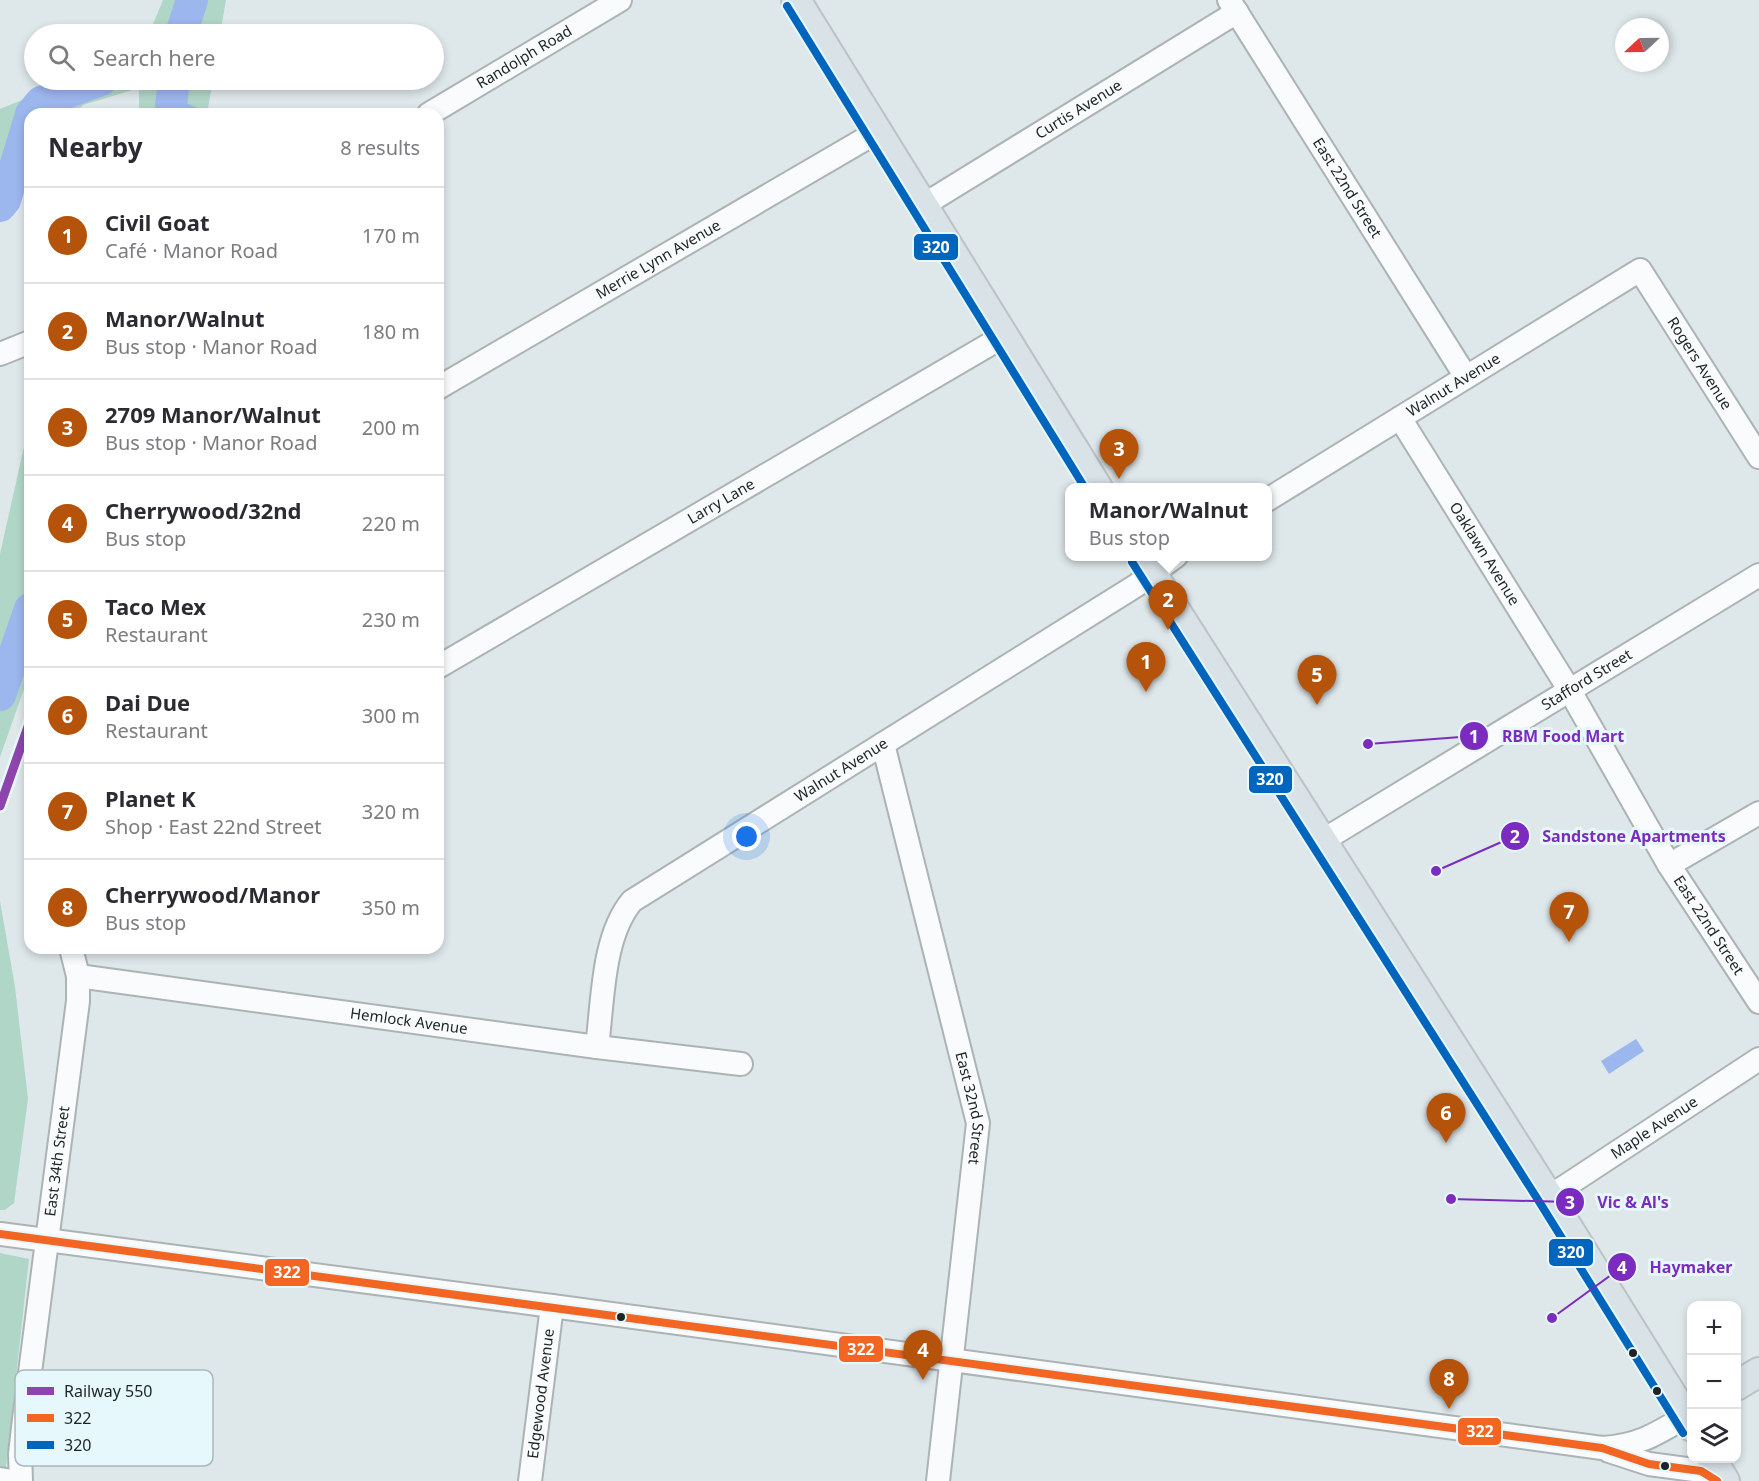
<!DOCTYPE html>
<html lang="en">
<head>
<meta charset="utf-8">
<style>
  :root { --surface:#fff; --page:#f2f2f3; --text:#2b2b33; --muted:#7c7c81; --line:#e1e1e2; --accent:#b45309 }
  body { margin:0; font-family:"Noto Sans",sans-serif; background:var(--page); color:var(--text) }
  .controls { position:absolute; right:18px; bottom:18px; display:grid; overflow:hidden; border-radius:12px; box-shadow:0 3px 9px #0003 }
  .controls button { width:54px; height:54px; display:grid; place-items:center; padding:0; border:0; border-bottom:2px solid var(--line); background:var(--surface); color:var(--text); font:30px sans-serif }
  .compass { position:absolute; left:1615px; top:18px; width:54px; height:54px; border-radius:50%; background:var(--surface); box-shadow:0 3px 9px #0003; rotate:248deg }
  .you { position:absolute; left:747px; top:837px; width:21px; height:21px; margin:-15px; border:4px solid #fff; border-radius:50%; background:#1a73e8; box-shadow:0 0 0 9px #1a73e833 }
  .badge { display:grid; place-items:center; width:39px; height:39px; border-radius:50%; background:var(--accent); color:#fff; font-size:20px; font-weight:700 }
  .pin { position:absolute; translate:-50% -50px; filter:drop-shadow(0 2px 3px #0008) }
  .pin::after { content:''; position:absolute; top:32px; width:21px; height:18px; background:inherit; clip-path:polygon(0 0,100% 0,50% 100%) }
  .popup { position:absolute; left:1065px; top:483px; width:207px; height:78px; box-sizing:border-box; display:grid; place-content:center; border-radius:12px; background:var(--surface); filter:drop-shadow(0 2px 4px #0005); font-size:20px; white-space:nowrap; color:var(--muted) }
  .popup b { font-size:22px; color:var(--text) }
  .popup::after { content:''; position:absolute; left:50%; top:100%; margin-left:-12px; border:12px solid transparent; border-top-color:var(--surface) }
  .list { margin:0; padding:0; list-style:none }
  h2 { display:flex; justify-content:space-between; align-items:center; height:78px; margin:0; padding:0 24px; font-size:26px }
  h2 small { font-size:20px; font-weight:400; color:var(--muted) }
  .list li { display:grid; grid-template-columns:39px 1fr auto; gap:18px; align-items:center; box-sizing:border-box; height:96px; padding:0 24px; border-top:2px solid var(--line) }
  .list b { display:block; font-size:22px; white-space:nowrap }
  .list p { margin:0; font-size:20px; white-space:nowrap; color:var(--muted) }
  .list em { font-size:20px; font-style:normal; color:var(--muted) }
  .icon { flex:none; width:33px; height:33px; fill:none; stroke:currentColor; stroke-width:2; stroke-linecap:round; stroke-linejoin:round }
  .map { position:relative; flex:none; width:1759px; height:1481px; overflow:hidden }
  .search { position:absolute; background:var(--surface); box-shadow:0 3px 9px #0003; left:24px; top:24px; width:420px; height:66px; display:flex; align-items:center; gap:15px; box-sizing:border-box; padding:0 21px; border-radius:33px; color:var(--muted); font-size:22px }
  .panel { position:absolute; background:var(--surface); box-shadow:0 3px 9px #0003; left:24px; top:108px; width:420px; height:846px; border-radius:18px }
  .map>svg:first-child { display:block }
  .green { fill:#b0d6c7 }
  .water { fill:#9cb6ee }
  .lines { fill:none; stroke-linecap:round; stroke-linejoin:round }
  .stream { stroke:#9cb6ee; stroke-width:5 }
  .river { stroke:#9cb6ee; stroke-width:32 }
  .minor-casing { stroke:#acb3b5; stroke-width:26 }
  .major-casing { stroke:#bdc2c4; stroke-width:32 }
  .minor { stroke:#fafbfc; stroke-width:22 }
  .major { stroke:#d8e2e7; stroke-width:28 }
  .bus-1-casing { stroke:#e7f8fc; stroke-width:12 }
  .bus-2-casing { stroke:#e7f8fc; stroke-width:12 }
  .bus-1 { stroke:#f26522; stroke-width:8 }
  .bus-2 { stroke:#0065bd; stroke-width:8 }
  .rail-1-casing { stroke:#e7f8fc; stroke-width:14 }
  .rail-1 { stroke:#8e44ad; stroke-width:9 }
  .bus-dot { fill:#1d2425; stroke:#e7f8fc; stroke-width:2 }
  .labels { text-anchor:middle; stroke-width:6; stroke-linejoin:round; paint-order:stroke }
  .street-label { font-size:15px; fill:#1d2425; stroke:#e7f8fc }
  .key { fill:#e7f8fc; stroke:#aab8bc; stroke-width:1.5 }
  .key-label { font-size:16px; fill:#1d2425 }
  .leader { fill:none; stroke:#7b2cbf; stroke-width:2 }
  .callout-dot { fill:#7b2cbf; stroke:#e7f8fc; stroke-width:2 }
  .mark-label { font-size:18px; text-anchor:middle; font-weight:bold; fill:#fff }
  .callout-label { font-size:16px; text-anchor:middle; font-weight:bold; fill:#7b2cbf; stroke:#e7f8fc; stroke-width:6; stroke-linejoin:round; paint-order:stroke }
  .line-badge { stroke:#e7f8fc; stroke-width:2 }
  .badge-label { font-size:16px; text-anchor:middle; font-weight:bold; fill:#fff }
</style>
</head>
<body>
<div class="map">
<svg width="1759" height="1481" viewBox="0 0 1759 1481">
  <rect width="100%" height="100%" fill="#dee7ea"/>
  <!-- green -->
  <g class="green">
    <path d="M163,0H226L220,34H149Z"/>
    <path d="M71,80H213L207,114H139V88L83,105L74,114H30V169L0,220V109Z"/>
    <path d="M30,420V672L0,757V554Z"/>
    <path d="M0,901L15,987L28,1099L14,1203L5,1210H0Z"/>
    <path d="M0,1253L29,1259L6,1467H0Z"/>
  </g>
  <!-- water -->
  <path class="water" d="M1636,1039L1644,1051L1609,1074L1601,1061Z"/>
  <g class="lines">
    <!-- stream -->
    <path class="stream" d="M173,100L205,114"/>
    <!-- river -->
    <g class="river">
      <path d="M181,34L192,0"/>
      <path d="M31,114L41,102L101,80"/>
      <path d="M170,114L174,80"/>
      <path d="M0,206L5,200L30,118"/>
      <path d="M0,695L30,609"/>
    </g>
    <!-- minor casing -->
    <g class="minor-casing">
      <g id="minor">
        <path id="s1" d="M1229,0L1466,377"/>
        <path id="s2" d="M429,114L620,0"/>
        <path id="s3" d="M922,206L1237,12"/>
        <path d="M0,354L30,342"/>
        <path id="s4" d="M438,388L877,132"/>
        <path id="s5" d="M1400,418L1570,691L1669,865L1759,1002"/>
        <path id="s6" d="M1267,500L1640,270L1759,457"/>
        <path id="s7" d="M438,667L1004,336"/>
        <path id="s8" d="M883,744L978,1123L938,1481"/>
        <path id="s9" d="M1322,841L1759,575"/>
        <path d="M1669,865L1759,813"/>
        <path id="s10" d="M78,976L597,1047L741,1064"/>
        <path id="s11" d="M597,1047C603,1001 602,937 632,901L1137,585L1176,556"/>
        <path id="s12" d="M1549,1197L1759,1059"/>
        <path d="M0,1234L552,1306L1602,1448C1637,1446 1655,1435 1685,1417"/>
        <path d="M1609,1451L1649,1464L1701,1471L1717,1481"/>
        <path d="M0,1479L13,1481"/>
        <path id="s13" d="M21,1481L20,1454L24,1419L78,1001V976L71,948"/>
        <path id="s14" d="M530,1481L552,1306"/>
      </g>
    </g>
    <!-- major casing -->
    <g class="major-casing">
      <g id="major">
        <path d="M796,0L1098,488"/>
        <path d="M1141,556L1549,1197L1692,1427"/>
        <path d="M1736,1386L1759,1372"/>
        <path d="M1711,1458L1725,1481"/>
      </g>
    </g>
    <!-- minor -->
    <use href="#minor" class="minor"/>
    <!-- major -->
    <use href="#major" class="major"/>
    <!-- bus-1 casing -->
    <g class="bus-1-casing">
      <path id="bus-1" d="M0,1234L1602,1448L1649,1464L1701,1471L1717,1481"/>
    </g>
    <!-- bus-2 casing -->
    <g class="bus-2-casing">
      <g id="bus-2">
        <path d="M787,6L1085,488"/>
        <path d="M1132,562L1540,1203L1683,1433"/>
      </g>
    </g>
    <!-- bus-1 -->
    <use href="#bus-1" class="bus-1"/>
    <!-- bus-2 -->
    <use href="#bus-2" class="bus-2"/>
    <!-- rail-1 casing -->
    <g class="rail-1-casing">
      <path id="rail-1" d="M0,806L30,721"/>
    </g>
    <!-- rail-1 -->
    <use href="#rail-1" class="rail-1"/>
  </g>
  <!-- markers -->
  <g class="bus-dot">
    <circle cx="621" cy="1317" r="5"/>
    <circle cx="1633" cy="1353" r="5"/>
    <circle cx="1657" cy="1391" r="5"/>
    <circle cx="1665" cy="1466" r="5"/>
  </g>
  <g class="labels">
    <!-- street labels -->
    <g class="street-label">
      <text dy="5" stroke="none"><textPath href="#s2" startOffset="111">Randolph Road</textPath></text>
      <text dy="5" stroke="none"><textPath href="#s3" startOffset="184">Curtis Avenue</textPath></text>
      <text dy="5" stroke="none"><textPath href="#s1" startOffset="222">East 22nd Street</textPath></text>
      <text dy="5" stroke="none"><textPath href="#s4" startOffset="255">Merrie Lynn Avenue</textPath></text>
      <text dy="5" stroke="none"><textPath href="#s6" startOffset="549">Rogers Avenue</textPath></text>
      <text dy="5" stroke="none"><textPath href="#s6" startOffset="219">Walnut Avenue</textPath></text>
      <text dy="5" stroke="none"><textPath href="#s7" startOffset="328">Larry Lane</textPath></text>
      <text dy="5" stroke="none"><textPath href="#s5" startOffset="160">Oaklawn Avenue</textPath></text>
      <text dy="5" stroke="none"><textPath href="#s9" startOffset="310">Stafford Street</textPath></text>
      <text dy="5" stroke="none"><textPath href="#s11" startOffset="399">Walnut Avenue</textPath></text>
      <text dy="5" stroke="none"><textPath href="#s5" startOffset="594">East 22nd Street</textPath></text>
      <text dy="5" stroke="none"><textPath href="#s10" startOffset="334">Hemlock Avenue</textPath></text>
      <text dy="5" stroke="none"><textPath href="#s8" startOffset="375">East 32nd Street</textPath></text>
      <text dy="5" stroke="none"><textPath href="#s12" startOffset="126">Maple Avenue</textPath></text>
      <text dy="5" stroke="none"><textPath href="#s13" startOffset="322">East 34th Street</textPath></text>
      <text dy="5" stroke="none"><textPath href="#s14" startOffset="88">Edgewood Avenue</textPath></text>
    </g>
  </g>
  <!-- legend -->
  <rect x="15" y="1370" width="198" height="96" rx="9" class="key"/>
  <rect x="27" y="1387" width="27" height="8" fill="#8e44ad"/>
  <rect x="27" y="1414" width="27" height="8" fill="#f26522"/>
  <rect x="27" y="1441" width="27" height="8" fill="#0065bd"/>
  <g class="key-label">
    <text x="64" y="1397">Railway 550</text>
    <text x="64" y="1424">322</text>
    <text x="64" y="1451">320</text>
  </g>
  <!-- callouts -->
  <path class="leader" d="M1368 744L1474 736M1436 871L1515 836M1451 1199L1570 1202M1552 1318L1622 1267"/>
  <g class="callout-dot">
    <circle cx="1368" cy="744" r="6"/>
    <circle cx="1436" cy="871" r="6"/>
    <circle cx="1451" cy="1199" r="6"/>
    <circle cx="1552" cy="1318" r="6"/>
    <circle cx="1474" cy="736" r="15"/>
    <circle cx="1515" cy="836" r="15"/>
    <circle cx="1570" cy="1202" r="15"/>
    <circle cx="1622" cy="1267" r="15"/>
  </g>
  <g class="mark-label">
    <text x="1474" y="743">1</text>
    <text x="1515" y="843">2</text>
    <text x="1570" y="1209">3</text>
    <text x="1622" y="1274">4</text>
  </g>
  <g class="callout-label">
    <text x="1563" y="742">RBM Food Mart</text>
    <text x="1634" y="842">Sandstone Apartments</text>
    <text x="1633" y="1208">Vic &amp; Al's</text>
    <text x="1691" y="1273">Haymaker</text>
  </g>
  <g class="line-badge">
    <rect x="913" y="233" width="46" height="28" rx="6" fill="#0065bd"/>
    <rect x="1248" y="765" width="45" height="29" rx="6" fill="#0065bd"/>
    <rect x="1548" y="1238" width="46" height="29" rx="6" fill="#0065bd"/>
    <rect x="264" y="1258" width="46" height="29" rx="6" fill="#f26522"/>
    <rect x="838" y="1335" width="46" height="28" rx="6" fill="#f26522"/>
    <rect x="1457" y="1417" width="45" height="29" rx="6" fill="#f26522"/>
  </g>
  <g class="badge-label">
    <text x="936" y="253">320</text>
    <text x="1270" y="785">320</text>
    <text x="1571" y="1258">320</text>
    <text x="287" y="1278">322</text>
    <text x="861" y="1355">322</text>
    <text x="1480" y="1437">322</text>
  </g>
</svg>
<div class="controls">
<button>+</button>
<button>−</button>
<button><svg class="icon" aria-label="layers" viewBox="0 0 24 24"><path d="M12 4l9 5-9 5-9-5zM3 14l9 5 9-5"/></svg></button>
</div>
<svg class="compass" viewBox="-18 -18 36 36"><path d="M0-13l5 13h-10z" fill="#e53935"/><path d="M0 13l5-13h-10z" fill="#7c7c81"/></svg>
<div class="you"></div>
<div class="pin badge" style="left:1146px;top:692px">1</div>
<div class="pin badge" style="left:1168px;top:630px">2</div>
<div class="popup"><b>Manor/Walnut</b>Bus stop</div>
<div class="pin badge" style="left:1119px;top:479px">3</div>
<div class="pin badge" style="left:923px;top:1380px">4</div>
<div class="pin badge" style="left:1317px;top:705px">5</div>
<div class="pin badge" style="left:1446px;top:1143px">6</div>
<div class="pin badge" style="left:1569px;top:942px">7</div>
<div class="pin badge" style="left:1449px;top:1409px">8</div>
<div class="search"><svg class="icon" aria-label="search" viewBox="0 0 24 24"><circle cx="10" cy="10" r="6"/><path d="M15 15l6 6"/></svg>Search here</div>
<section class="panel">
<h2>Nearby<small>8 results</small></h2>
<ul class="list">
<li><span class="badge">1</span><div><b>Civil Goat</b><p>Café · Manor Road</p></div><em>170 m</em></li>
<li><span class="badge">2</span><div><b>Manor/Walnut</b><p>Bus stop · Manor Road</p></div><em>180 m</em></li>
<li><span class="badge">3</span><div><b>2709 Manor/Walnut</b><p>Bus stop · Manor Road</p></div><em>200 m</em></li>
<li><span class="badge">4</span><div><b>Cherrywood/32nd</b><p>Bus stop</p></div><em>220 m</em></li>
<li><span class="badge">5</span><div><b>Taco Mex</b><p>Restaurant</p></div><em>230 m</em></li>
<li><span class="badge">6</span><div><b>Dai Due</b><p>Restaurant</p></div><em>300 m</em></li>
<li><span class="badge">7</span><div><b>Planet K</b><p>Shop · East 22nd Street</p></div><em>320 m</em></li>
<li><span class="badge">8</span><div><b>Cherrywood/Manor</b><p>Bus stop</p></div><em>350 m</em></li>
</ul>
</section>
</div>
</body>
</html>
